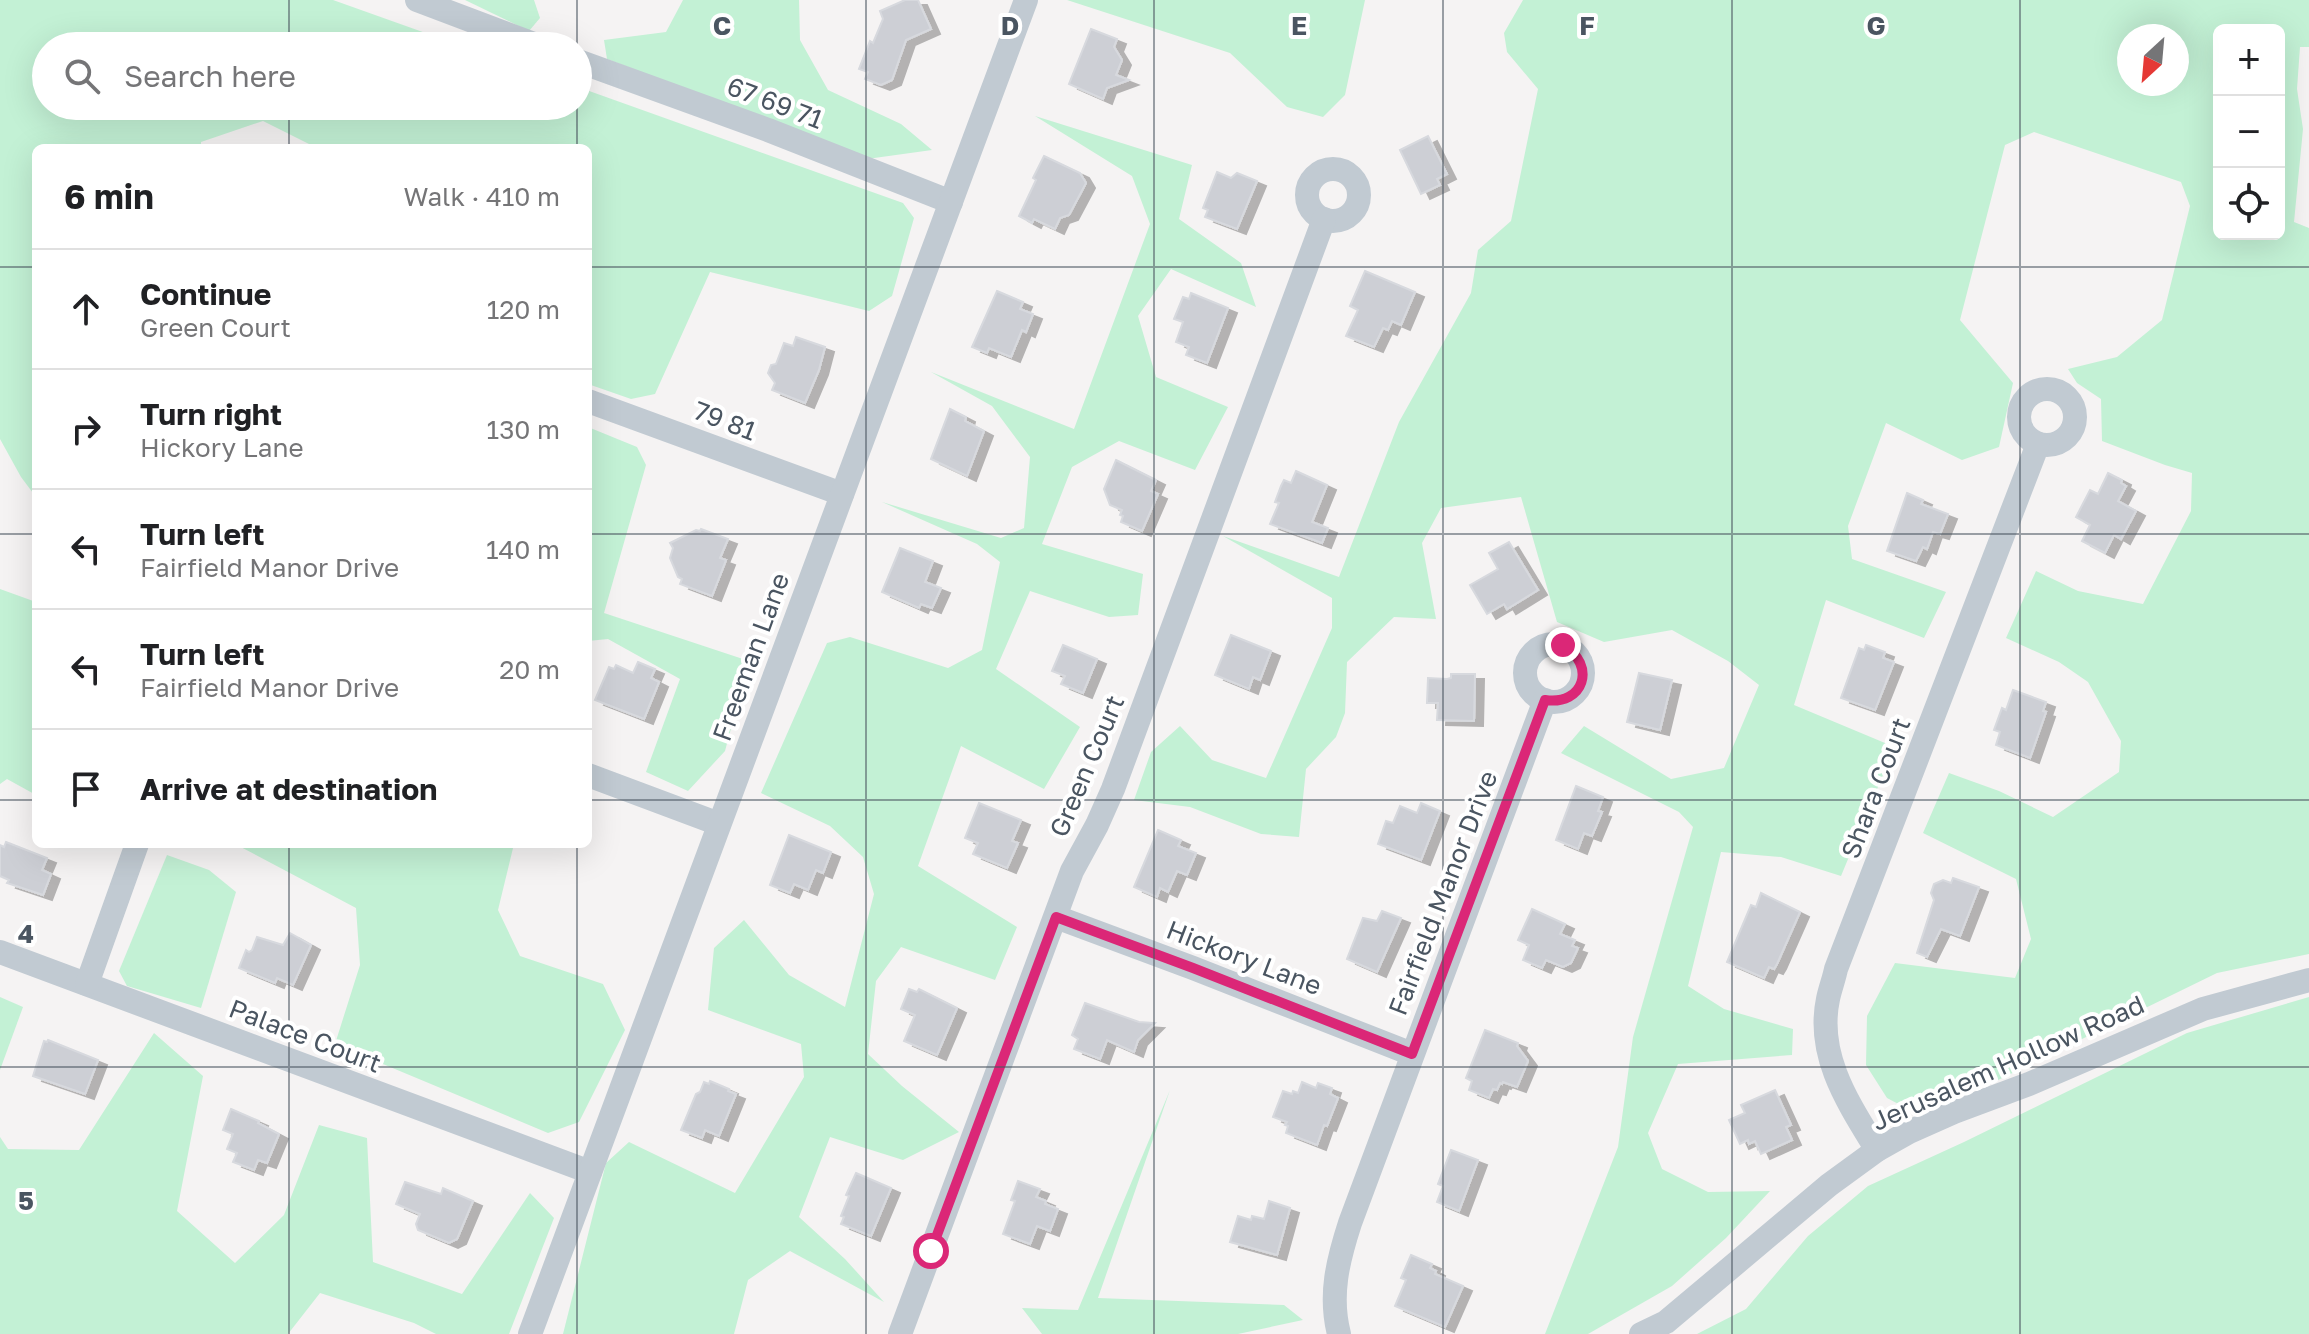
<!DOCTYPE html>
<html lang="en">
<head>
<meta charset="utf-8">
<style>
  :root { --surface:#fff; --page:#f6f6f6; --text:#202124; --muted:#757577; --line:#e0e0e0 }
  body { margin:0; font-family:"Golos Text",sans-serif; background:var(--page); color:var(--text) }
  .controls { position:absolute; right:24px; top:24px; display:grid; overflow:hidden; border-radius:12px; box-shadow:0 8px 32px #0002 }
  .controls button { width:72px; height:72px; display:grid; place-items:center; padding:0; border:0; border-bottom:2px solid var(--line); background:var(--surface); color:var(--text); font:40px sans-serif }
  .compass { position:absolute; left:2117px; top:24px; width:72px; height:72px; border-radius:50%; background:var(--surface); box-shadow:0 8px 32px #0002; rotate:206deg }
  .stop { position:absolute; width:24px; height:24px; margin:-18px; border:6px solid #db2777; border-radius:50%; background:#fff }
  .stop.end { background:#db2777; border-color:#fff; box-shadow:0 2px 8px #0008 }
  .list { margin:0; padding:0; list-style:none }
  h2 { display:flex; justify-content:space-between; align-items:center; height:104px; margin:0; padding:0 32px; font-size:34px }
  h2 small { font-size:26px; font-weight:400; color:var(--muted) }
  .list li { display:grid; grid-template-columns:52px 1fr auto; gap:24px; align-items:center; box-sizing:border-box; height:120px; padding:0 32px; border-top:2px solid var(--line) }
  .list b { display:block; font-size:30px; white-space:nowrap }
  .list p { margin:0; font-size:26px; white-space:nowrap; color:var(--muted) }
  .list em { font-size:26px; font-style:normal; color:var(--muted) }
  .icon { flex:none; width:44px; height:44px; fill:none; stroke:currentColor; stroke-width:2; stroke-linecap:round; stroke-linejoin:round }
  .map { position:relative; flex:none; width:2309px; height:1334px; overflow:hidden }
  .search { position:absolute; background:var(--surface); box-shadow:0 8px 32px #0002; left:32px; top:32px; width:560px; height:88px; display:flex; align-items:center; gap:20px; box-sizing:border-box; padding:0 28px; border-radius:44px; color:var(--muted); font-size:30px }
  .panel { position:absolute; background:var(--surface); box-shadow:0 8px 32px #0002; left:32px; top:144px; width:560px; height:704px; border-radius:12px }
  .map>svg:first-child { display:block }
  .green { fill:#c3f1d5; fill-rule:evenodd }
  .building { fill:#cdcfd5; stroke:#d7d9de; stroke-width:2; filter:url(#shadow) }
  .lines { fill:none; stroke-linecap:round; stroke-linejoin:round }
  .minor { stroke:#c1cad2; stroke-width:24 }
  .route { stroke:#db2777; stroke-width:10 }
  .grid { fill:none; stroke:#4a5561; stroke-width:2; stroke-opacity:0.55 }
  .labels { text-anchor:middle; stroke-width:8; stroke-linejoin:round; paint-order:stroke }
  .street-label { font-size:26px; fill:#4a5561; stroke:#fff }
  .grid-label { font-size:26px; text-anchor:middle; font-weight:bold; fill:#4a5561; stroke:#fff; stroke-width:8; stroke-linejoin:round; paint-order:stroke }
</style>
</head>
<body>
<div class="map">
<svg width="2309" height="1334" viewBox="0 0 2309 1334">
  <defs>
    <filter id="shadow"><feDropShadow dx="9" dy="5" stdDeviation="0" flood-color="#0004"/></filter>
  </defs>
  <rect width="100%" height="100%" fill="#f5f3f3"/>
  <!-- green -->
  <g class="green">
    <path d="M0,0H333L462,46H46V106H578V87L903,203L914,218L892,296L869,311L710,272L655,394L631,399L588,384V148H317L263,121L201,142V148H36V497L21,477L0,439Z"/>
    <path d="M465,0H534L540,18L529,31Z"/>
    <path d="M683,0H799L800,40L828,90L901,124L932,150L867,159L607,59L604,40L666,32Z"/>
    <path d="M1067,0H1365L1345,95L1323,117L1287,107L1230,53Z"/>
    <path d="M1523,0H2309V47H2300L2297,89L2303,129L2294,222L2309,228V954L2217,973L1994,1082L1904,1107L1887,1098L1866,1065L1867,1016L1895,963L2015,978L2031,939L2016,879L1923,833L1949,773L1999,791L2053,817L2119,772L2121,741L2088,682L2059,662L2006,638L2036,571L2078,591L2143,604L2191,511L2192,473L2165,465L2102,441L2101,399L2077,383L2068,369L2117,357L2162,320L2190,206L2181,182L2034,132L2005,145L1960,320L2013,383L1999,447L1962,460L1886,423L1848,526L1852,559L1946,592L1924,638L1826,600L1794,705L1885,743L1892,753L1841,876L1781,857L1721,852L1688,986L1724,1009L1793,1029L1792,1055L1678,1064L1648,1133L1662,1169L1708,1192L1770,1191L1726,1238L1672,1286L1588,1334H1545L1618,1147L1633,1037L1693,827L1679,812L1561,753L1584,726L1671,779L1724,768L1759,685L1728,661L1672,630L1604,642L1557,622L1521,497L1441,508L1422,543L1436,619L1394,617L1347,662L1345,713L1336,737L1306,769L1299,837L1261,834L1190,807L1134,800L1151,752L1180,726L1212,760L1266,778L1332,628V598L1223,536L1339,577L1399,422L1471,293L1478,250L1511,221L1538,89L1507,52L1504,33ZM2219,30H2279V234H2219ZM2129,36H2177V84H2129Z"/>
    <path d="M1035,116L1192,165L1179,219L1241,263L1256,307L1171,269L1138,316L1156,377L1228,407L1195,470L1119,441L1072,467L1042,544L1143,574L1138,615L1109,617L1030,591L996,669L1080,727L1044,789L961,746L918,866L1017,927L995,980L901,947L876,981L868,1054L902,1086L959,1132L903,1160L830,1137L799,1217L845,1259L884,1302L790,1251L748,1280L734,1334H563L606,1163L629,1142L735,1193L804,1077L801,1044L708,1010L714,948L744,920L789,975L845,1007L874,894L863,857L830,826L761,793L827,643L850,637L948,668L982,650L1000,562L977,544L882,502L1001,538L1024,528L1030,457L992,406L931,372L1074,429L1150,224L1132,176Z"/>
    <path d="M588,427L637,447L646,465L604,613L749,661L725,751L688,791L646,772L680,679L608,639L588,641Z"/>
    <path d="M0,589L36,602V795L7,779L0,784Z"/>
    <path d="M235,844H514L498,910L520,956L603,984L625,1030L579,1122L548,1133L335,1044L360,965L356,908Z"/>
    <path d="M167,855L209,870L236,892L201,1008L127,986L119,971Z"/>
    <path d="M0,997L23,1007L0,1070Z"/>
    <path d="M2309,997V1334H1697L1746,1309L1808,1236L1868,1186L1964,1142L2187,1033Z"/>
    <path d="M154,1033L203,1076L177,1211L235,1263L284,1215L319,1125L367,1138L373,1262L462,1294L530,1193L554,1218L509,1334H436L414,1323L320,1293L288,1334H0V1137L8,1149L79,1150Z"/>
    <path d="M1170,1090L1098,1298L1284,1305L1303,1320L1238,1334H1042L1022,1308L1078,1310Z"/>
  </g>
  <!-- building -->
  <g class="building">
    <path d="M905,0H918L931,29L906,40L892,80L881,85L865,79L868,72L859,69L870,41L873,43L883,19L880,11Z"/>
    <path d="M1091,29L1117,39L1114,47L1122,60L1116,75L1129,80L1107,88L1103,99L1069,84Z"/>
    <path d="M1428,136L1447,174L1437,179L1440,185L1421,194L1400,150Z"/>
    <path d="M1044,156L1080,173L1086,183L1069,215L1060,218L1055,229L1034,219L1032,223L1019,216L1036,180L1033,178Z"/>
    <path d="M1217,172L1231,178L1237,173L1257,181L1237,229L1205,217L1208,210L1203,208Z"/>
    <path d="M1365,271L1415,292L1401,325L1392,321L1388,330L1383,328L1374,347L1346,336L1358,310L1350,306Z"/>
    <path d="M997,291L1023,302L1020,309L1033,314L1026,332L1022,330L1011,357L989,348L987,353L972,347Z"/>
    <path d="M1191,293L1228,308L1207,363L1186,355L1189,347L1176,342L1183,322L1174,319L1183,297L1189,299Z"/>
    <path d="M796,337L825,347L819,370L805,403L772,390L775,383L768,373L771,365L776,364L784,343L793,346Z"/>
    <path d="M950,409L966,417L965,421L984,431L967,476L931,459Z"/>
    <path d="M1116,460L1156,480L1151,491L1158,494L1142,531L1121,522L1123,516L1120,515L1122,510L1110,505L1104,489Z"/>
    <path d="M1296,471L1327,485L1312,522L1328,528L1322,543L1270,524L1279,503L1275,502L1281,486L1284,480L1291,483Z"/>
    <path d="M2108,473L2122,480L2121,483L2126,486L2118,501L2136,511L2121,539L2114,535L2105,553L2082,541L2090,525L2076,517L2090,490L2098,494Z"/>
    <path d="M1907,493L1923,500L1921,504L1948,514L1940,534L1933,532L1927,549L1923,547L1916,561L1887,551Z"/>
    <path d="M701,529L728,539L720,558L726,560L712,596L680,584L682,579L678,577L670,558L673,548L670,543L696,530L700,531Z"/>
    <path d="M1509,542L1538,590L1507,609L1504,604L1487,614L1470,585L1498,569L1489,553Z"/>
    <path d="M900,548L933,561L925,582L941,588L932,608L921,604L919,608L882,592Z"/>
    <path d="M1231,635L1271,651L1260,680L1253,677L1249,689L1215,675Z"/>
    <path d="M1063,645L1097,659L1083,693L1061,684L1065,676L1052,671Z"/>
    <path d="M1866,645L1885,652L1883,658L1894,662L1875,710L1841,698L1859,648L1864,650Z"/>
    <path d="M638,662L655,669L651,678L659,682L644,719L595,700L609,667L614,669L616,665L633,673Z"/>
    <path d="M1639,673L1672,680L1660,730L1627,722Z"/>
    <path d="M1451,674H1475L1474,721L1437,720L1438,703H1427L1428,678L1447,679L1451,678Z"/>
    <path d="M2013,690L2046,702L2043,711L2046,712L2030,758L1996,745L2000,732L1994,730L2002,708L2006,710Z"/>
    <path d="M1576,786L1603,797L1598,811L1602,812L1592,836L1584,833L1578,849L1556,840Z"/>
    <path d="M979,803L1021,820L1012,841L1018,843L1007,868L973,854L978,843L965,838Z"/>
    <path d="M1421,803L1440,811L1421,860L1378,844L1386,821L1393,823L1400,806L1417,813Z"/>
    <path d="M1158,830L1181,840L1178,846L1196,853L1187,875L1177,871L1168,892L1160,888L1157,897L1134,887Z"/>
    <path d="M789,835L831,852L823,873L816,870L808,890L794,884L790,893L770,885Z"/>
    <path d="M6,842L47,858L42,870L51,874L43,895L7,883L9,880L0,876V845L4,847Z"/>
    <path d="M1953,878L1979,887L1960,936L1941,929L1927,957L1917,953L1934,900L1931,893L1934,884L1943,880L1951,883Z"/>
    <path d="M1761,893L1800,912L1777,964L1774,969L1769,967L1764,978L1727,962L1751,905L1756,907Z"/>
    <path d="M1532,909L1565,924L1560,934L1575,940L1572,946L1578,948L1571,963L1563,967L1546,960L1542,968L1523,960L1529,945L1518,940Z"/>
    <path d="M1382,911L1401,918L1377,972L1347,959L1363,918L1377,921Z"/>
    <path d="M290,933L311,945L293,985L277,978L275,983L239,968L246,950L249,952L252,950L257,937L283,945Z"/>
    <path d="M909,989L917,992L919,989L957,1008L937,1055L904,1041L915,1015L901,1009Z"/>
    <path d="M1085,1003L1139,1022L1155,1023L1138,1040L1134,1052L1107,1040L1100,1059L1074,1049L1078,1039L1072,1035Z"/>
    <path d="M1485,1030L1518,1043L1517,1046L1528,1061L1517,1087L1503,1082L1502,1084L1500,1083L1497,1090L1493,1089L1489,1098L1469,1090L1472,1081L1466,1078Z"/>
    <path d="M48,1040L98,1060L85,1094L33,1076L44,1041L47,1042Z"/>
    <path d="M710,1081L729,1089L728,1091L736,1094L719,1136L705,1130L702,1138L681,1130L696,1094L700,1092L704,1082L709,1084Z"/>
    <path d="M1302,1082L1316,1088L1318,1083L1332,1088L1330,1094L1338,1098L1327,1126L1324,1125L1317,1145L1286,1133L1288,1126L1285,1125L1287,1122L1273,1117L1283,1091L1292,1094L1293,1091L1298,1093Z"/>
    <path d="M1775,1090L1791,1125L1786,1127L1792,1140L1761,1154L1755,1141L1749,1144L1748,1140L1740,1144L1729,1120L1745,1113L1741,1105Z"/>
    <path d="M231,1109L259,1121L258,1123L279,1134L267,1163L258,1160L254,1170L233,1162L237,1153L227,1149L233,1134L223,1130Z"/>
    <path d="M1451,1150L1478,1160L1459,1211L1437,1202L1443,1186L1438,1184Z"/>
    <path d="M856,1173L891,1188L871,1236L841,1224L844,1217L841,1216L849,1196L846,1195Z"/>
    <path d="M1018,1181L1040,1189L1036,1197L1046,1201L1045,1204L1058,1209L1050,1231L1037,1226L1030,1244L1003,1234L1015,1201L1011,1200Z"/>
    <path d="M405,1182L441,1194L443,1188L473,1201L457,1239L449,1243L418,1230L416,1224L420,1214L396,1204Z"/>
    <path d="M1269,1201L1290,1208L1277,1255L1230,1242L1238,1216L1251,1220L1252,1216L1264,1219Z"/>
    <path d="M1411,1255L1432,1264L1430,1268L1436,1271L1435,1274L1463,1286L1445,1327L1395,1306L1406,1280L1401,1278Z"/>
  </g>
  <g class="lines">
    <!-- minor -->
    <g class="minor">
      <path d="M417,0L539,46"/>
      <path d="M578,61L768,130L951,202"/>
      <circle cx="1333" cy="195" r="26"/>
      <circle cx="2047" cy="417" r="28"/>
      <path d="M588,401L842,494"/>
      <circle cx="1554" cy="673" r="29"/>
      <path d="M588,775L719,824"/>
      <path d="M1056,917L1193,968L1412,1054"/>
      <path d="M0,952L590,1172"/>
      <path d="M87,984L137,844"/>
      <path d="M1877,1150C1849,1104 1816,1056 1828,999C1830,989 1834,979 1836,969L2038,444"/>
      <path d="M530,1334L1026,0"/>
      <path d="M900,1334L1072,871L1097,825L1113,789L1324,219"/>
      <path d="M1339,1334C1329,1295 1338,1260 1350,1223L1545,700"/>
      <path d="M1641,1334L1666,1322L1829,1185L1877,1150L1909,1132L1954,1112L2029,1084L2203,1009L2309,980"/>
    </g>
  </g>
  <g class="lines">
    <!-- route -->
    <path class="route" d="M931,1251L1056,917L1193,968L1412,1054L1545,700C1584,706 1597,665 1563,645"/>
  </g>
  <!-- grid -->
  <path class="grid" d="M289,0V46M577,0V46M866,0V1334M1154,0V1334M1443,0V1334M1732,0V1334M2020,0V1334M289,106V148M577,106V148M0,267H36M588,267H2309M0,534H36M588,534H2309M0,800H36M588,800H2309M289,844V1334M577,844V1334M0,1067H2309"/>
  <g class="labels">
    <!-- street labels -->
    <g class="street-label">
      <text transform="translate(775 103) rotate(21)" y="9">67 69 71</text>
      <text transform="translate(725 421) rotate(21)" y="9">79 81</text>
      <text transform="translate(751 657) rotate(-70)" y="9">Freeman Lane</text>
      <text transform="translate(1087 766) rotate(-67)" y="9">Green Court</text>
      <text transform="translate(1876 788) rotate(-69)" y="9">Shara Court</text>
      <text transform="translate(1443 893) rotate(-69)" y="9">Fairfield Manor Drive</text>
      <text transform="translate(1244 958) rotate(21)" y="9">Hickory Lane</text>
      <text transform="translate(305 1036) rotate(21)" y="9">Palace Court</text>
      <text transform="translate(2008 1063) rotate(-24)" y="9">Jerusalem Hollow Road</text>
    </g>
  </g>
  <g class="grid-label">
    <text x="722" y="35">C</text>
    <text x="1010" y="35">D</text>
    <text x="1299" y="35">E</text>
    <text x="1587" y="35">F</text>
    <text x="1876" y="35">G</text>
    <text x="26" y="943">4</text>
    <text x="26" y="1210">5</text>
  </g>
</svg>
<div class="controls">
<button>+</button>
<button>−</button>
<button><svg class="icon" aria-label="locate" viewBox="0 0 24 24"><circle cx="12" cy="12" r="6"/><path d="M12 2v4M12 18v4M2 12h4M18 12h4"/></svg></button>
</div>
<svg class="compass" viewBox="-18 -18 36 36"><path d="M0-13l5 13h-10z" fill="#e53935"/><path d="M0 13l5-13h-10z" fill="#757577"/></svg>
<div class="stop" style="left:931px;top:1251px"></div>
<div class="stop end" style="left:1563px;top:645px"></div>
<div class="search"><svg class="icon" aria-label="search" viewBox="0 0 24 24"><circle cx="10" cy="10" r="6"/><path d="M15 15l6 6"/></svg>Search here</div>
<section class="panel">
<h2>6 min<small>Walk · 410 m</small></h2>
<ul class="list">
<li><svg class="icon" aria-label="ahead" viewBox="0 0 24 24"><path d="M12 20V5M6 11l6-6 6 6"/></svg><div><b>Continue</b><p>Green Court</p></div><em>120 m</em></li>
<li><svg class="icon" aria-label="right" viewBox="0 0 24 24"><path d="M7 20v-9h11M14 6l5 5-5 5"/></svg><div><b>Turn right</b><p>Hickory Lane</p></div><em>130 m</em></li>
<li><svg class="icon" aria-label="left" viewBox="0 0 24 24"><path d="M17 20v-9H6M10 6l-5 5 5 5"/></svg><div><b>Turn left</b><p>Fairfield Manor Drive</p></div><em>140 m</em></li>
<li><svg class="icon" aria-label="left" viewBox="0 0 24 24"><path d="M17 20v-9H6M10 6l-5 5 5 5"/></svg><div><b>Turn left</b><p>Fairfield Manor Drive</p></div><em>20 m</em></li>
<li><svg class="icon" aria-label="arrive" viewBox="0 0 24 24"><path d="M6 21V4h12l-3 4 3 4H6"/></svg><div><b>Arrive at destination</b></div></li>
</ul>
</section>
</div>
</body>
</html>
